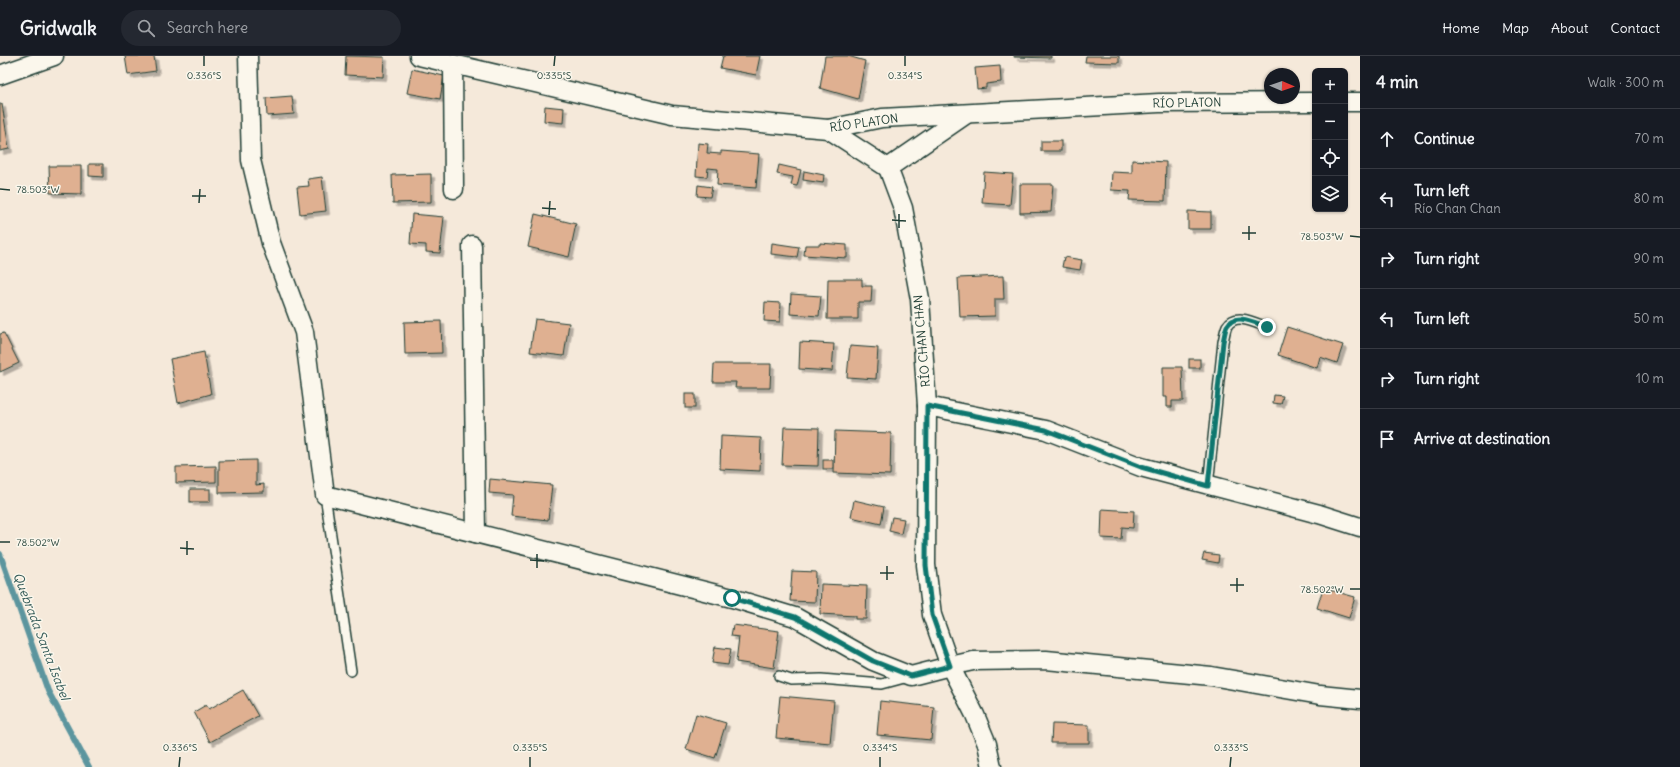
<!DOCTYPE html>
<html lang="en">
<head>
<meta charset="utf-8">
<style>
  :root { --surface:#171b24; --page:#242831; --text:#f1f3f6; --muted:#9ea1a6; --line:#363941 }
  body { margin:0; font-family:Delius,sans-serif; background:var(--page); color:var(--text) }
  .controls { position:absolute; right:12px; top:12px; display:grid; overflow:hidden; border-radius:6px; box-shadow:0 1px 3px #0004 }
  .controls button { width:36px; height:36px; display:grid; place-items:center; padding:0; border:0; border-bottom:1px solid var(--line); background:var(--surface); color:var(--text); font:20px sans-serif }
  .compass { position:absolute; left:1264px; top:12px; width:36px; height:36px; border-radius:50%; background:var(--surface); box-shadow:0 1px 3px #0004; rotate:92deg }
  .stop { position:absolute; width:12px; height:12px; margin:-9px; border:3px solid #0f766e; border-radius:50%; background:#fff }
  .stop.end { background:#0f766e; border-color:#fff; box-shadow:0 1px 4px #0008 }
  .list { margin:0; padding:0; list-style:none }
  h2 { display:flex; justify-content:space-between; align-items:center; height:52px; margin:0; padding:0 16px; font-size:17px }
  h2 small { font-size:13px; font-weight:400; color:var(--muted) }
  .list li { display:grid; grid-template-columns:26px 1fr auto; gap:12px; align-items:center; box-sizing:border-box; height:60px; padding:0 16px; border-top:1px solid var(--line) }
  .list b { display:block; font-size:15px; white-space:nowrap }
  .list p { margin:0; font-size:13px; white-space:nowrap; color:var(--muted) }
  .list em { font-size:13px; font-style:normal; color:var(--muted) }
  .icon { flex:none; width:22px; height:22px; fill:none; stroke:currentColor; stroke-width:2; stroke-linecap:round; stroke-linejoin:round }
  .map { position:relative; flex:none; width:1360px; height:711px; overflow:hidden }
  header { display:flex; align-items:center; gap:24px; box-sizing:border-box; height:56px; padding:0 20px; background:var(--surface); border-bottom:1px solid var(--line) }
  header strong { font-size:19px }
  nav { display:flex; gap:22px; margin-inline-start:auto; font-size:14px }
  .search { width:280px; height:36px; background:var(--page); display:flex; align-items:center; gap:10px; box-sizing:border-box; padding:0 14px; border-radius:22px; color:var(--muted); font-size:15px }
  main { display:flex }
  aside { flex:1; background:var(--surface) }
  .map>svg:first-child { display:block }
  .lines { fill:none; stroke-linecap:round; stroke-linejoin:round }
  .stream { stroke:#5c959e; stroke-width:6 }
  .building { fill:#dfb091; stroke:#1f3d34; filter:url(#shadow) }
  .service-casing { stroke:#1f3d34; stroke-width:12 }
  .minor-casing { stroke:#1f3d34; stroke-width:21 }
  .service { stroke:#fbf7ec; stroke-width:9 }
  .minor { stroke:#fbf7ec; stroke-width:18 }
  .route { stroke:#0f766e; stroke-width:5 }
  .ticks { fill:none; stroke:#1f3d34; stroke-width:1.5 }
  .labels { text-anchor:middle; stroke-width:3; stroke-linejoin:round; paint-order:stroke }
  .street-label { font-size:12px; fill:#1f3d34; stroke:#fbf7ec }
  .water-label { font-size:13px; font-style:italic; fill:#335a57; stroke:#fbf7ec }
  .ticks-label { font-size:10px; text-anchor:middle; fill:#1f3d34; stroke:#fbf7ec; stroke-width:3; stroke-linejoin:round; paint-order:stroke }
</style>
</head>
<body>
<header>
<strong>Gridwalk</strong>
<div class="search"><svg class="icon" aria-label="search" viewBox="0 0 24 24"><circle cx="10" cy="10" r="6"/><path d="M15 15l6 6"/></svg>Search here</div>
<nav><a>Home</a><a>Map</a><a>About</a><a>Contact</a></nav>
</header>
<main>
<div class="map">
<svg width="1360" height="711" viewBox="0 0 1360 711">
  <defs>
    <filter id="shadow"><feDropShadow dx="3.5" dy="3.5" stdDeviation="0" flood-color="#0004"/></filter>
  </defs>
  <rect width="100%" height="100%" fill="#f5e9da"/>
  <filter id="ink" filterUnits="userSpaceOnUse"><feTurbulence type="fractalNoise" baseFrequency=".025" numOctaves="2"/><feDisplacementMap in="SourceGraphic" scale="8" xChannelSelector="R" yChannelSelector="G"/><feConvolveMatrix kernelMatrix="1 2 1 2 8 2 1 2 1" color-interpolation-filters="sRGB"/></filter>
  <g filter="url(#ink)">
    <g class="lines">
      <!-- stream -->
      <path class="stream" d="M0,498L48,635L89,711"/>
    </g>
    <!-- building -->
    <g class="building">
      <path d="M125,0H154L156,15L128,19Z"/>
      <path d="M346,0L384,1L383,21L345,19Z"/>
      <path d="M723,0H760L756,19L720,12Z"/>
      <path d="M825,0H848L865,5L858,43L820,32Z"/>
      <path d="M1014,0H1051V2L1014,1Z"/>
      <path d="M1086,0H1119V7L1085,6Z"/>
      <path d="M1000,10L1001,26L986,28V32L977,33L975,12Z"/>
      <path d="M412,13L444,20L440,43L407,37Z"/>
      <path d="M292,40L294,58L267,60L266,42Z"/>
      <path d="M0,48H2L9,93L0,95Z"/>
      <path d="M545,50L564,52L563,67L544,65Z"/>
      <rect x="1041" y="85" width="20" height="10"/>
      <path d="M698,87L708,88L707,97L721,98V95L759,98L756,132L717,129L718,113L708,112L707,121L696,120Z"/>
      <path d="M1132,104L1166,106L1165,145L1129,144L1130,135L1111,134L1112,116L1132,117Z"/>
      <path d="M89,108H103V121L89,120Z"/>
      <path d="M779,109L801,114L797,130L791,129L793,121L777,118Z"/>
      <path d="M49,110H81V138L50,137Z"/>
      <path d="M804,115L824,119L823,127L803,124Z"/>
      <path d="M984,116L1013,118L1010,149L982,147Z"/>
      <path d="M431,118V146L393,147L392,119Z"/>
      <path d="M322,121L326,155L300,158L297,131L309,130L308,123Z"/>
      <path d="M1020,128H1053L1051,156L1020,157Z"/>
      <path d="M698,129L712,131L710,141L697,140Z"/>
      <path d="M1188,155L1211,156V173H1188Z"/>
      <path d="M412,158L444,161L440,197L426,196V189L410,188Z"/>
      <path d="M535,158L576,168L569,201L528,191Z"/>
      <path d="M772,187L799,191L797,201L771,198Z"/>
      <path d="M820,187L847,189V202L804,199L805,189H820Z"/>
      <path d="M1064,201L1082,204L1080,214L1062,211Z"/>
      <path d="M1003,220L1004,243H995V260L960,261L958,222Z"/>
      <path d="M828,223H862V230H872L871,246H858V263H827Z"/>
      <path d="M791,238L821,240L819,260L790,258Z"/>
      <path d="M765,246L781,247L780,266L764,265Z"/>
      <path d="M535,263L569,267L564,300L530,296Z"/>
      <path d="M441,265L442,297L405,298L404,266Z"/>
      <path d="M1287,271L1343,289L1337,307L1320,301L1317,312L1278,299Z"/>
      <path d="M4,277L19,307L0,316V278Z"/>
      <path d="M800,286L834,288L832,315L799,313Z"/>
      <path d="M850,290L878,292L876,323L847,321Z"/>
      <path d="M204,296L211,338L178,347L170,303Z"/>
      <rect x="1189" y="303" width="11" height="9"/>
      <path d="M714,308H771L770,332H735L736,326H713Z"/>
      <path d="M1163,311H1182L1183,345H1172V351H1167V341H1163Z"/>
      <rect x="685" y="338" width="10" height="14"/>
      <path d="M1274,339L1283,340L1281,348L1273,347Z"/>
      <path d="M784,371L819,372L818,410L782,409Z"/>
      <path d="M835,375L891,377L890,419L834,417Z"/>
      <path d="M721,380L761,382L760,415L720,413Z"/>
      <path d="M256,404V429L264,428V436L219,437V405Z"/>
      <rect x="823" y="404" width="10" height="9"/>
      <path d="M216,410V426L176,427V411Z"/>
      <path d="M490,423L552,429L548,464L511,460L513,439L489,437Z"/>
      <rect x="190" y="433" width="20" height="13"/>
      <path d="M854,444L884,451L881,468L851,461Z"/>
      <path d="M1102,453L1134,455L1133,472L1122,471L1121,483L1101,482Z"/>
      <path d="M892,461L904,463L901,478L889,475Z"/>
      <path d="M1204,497L1219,499L1218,507L1202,504Z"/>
      <path d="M792,515L816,516L815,546L790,545Z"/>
      <path d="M821,528L867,530L866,563H855V560L820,558Z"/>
      <path d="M1323,532L1355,541L1349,562L1317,552Z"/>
      <path d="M733,569L779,575L774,612L736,606L739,581L731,580Z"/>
      <path d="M715,591L731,593L728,609L712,607Z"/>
      <path d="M243,634L258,660L210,686L194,656L206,649L209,653Z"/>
      <path d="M780,640L834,645L830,687L776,682Z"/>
      <path d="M880,645L934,651L931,684L877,679Z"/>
      <path d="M696,658L726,667L715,702L686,693Z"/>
      <path d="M1052,668L1089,669V687H1051Z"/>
    </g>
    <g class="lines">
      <!-- service casing -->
      <g class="service-casing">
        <g id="service">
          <path d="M1208,430L1223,286C1224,282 1225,274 1227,270C1236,256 1255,267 1267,271"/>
          <path d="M325,439L351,615"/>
          <path d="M779,620L791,624L821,623L882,628L908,621"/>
        </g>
      </g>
      <!-- minor casing -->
      <g class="minor-casing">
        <g id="minor">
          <path d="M248,0L251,104L271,187L304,276L325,439L732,542L795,561L873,605L911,620L950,610L973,605L1046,604L1211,620L1320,639L1360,643"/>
          <path d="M419,0L672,59L828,73L882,62L1159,47L1315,46"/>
          <path d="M453,8L454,133"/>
          <path d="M0,19L54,0"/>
          <path d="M1345,46H1360"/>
          <path d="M965,59L888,112L903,152L920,243L927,350L926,509L932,559L950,610L975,659L987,688L992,711"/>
          <path d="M828,73L888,112"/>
          <path d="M472,189L476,477"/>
          <path d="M927,350L1046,374L1141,411L1319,458L1360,471"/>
        </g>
      </g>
      <!-- service -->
      <use href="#service" class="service"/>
      <!-- minor -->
      <use href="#minor" class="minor"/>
    </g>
  </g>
  <g class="lines" filter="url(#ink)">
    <!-- route -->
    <path class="route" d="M732,542L795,561L873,605L911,620L950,610L932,559L926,509L927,350L1046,374L1141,411L1208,430L1223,286C1224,282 1225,274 1227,270C1236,256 1255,267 1267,271"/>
  </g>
  <!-- ticks -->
  <path class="ticks" d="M204,10V0M554,10L555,0M905,10V0M0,133L10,134M192,140H206M199,147L200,133M542,152L556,153M549,159L550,145M892,164L906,165M899,172V158M1242,177H1256M1350,180L1360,181M1249,184V170M0,486H10M180,492L194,493M187,499V485M530,504L544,505M537,512V498M880,517H894M887,524V510M1230,529H1244M1350,533H1360M1237,536V522M179,711L180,701M530,711V701M880,711V701M1230,711L1231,701"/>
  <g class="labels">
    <!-- street labels -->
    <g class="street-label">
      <text transform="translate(1187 47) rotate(-1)" y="4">RÍO PLATON</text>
      <text transform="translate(864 67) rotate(-8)" y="4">RÍO PLATON</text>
      <text transform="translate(922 285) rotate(-95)" y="4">RÍO CHAN CHAN</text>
    </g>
    <!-- water labels -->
    <g class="water-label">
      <text transform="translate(42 580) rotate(69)" y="5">Quebrada Santa Isabel</text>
    </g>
  </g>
  <g class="ticks-label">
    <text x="204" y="23">0.336°S</text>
    <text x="554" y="23">0.335°S</text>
    <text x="905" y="23">0.334°S</text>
    <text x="38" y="137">78.503°W</text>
    <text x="1322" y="184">78.503°W</text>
    <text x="38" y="490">78.502°W</text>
    <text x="1322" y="537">78.502°W</text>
    <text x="180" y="695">0.336°S</text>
    <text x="530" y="695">0.335°S</text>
    <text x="880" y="695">0.334°S</text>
    <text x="1231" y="695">0.333°S</text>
  </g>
</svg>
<div class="controls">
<button>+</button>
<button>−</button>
<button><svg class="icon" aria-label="locate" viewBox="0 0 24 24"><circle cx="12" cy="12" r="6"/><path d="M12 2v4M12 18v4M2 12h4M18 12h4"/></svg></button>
<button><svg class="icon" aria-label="layers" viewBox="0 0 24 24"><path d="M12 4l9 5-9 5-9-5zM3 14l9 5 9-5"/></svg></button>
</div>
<svg class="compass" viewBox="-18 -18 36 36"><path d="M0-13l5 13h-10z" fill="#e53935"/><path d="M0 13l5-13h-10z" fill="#9ea1a6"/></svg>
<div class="stop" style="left:732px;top:542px"></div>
<div class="stop end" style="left:1267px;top:271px"></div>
</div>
<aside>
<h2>4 min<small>Walk · 300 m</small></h2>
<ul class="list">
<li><svg class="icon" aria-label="ahead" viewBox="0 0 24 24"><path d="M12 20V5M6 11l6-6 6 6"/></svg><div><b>Continue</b></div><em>70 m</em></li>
<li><svg class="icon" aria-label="left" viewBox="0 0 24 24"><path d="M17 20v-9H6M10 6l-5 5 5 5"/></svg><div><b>Turn left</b><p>Río Chan Chan</p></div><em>80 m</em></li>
<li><svg class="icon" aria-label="right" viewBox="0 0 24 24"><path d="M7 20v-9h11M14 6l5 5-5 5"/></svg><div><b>Turn right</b></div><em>90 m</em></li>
<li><svg class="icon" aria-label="left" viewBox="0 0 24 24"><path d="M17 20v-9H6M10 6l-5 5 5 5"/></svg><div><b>Turn left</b></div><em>50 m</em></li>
<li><svg class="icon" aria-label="right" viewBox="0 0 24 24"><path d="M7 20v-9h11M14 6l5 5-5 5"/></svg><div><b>Turn right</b></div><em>10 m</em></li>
<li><svg class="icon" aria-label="arrive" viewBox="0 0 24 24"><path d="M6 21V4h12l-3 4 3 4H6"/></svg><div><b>Arrive at destination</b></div></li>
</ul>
</aside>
</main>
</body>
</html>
